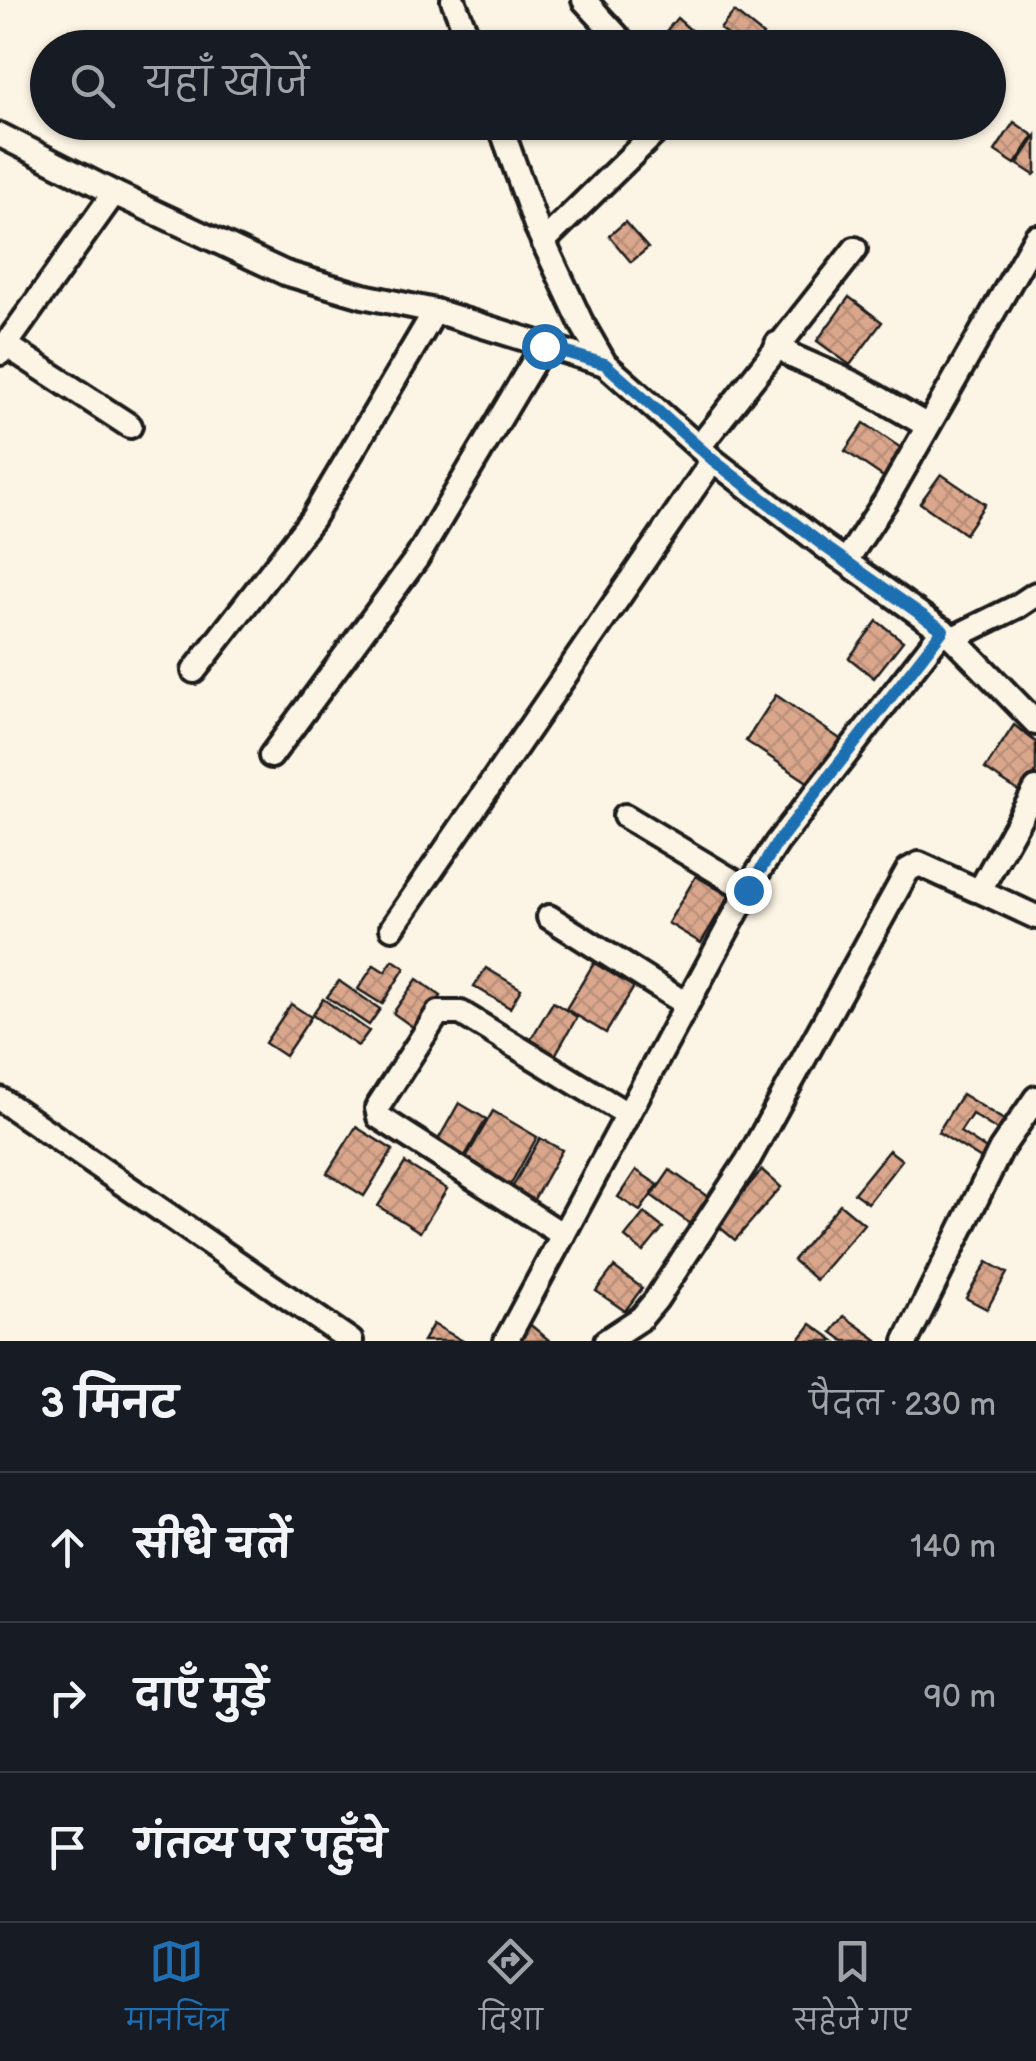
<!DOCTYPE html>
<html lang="hi">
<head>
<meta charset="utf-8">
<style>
  :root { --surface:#171b24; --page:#20242c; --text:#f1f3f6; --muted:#9ea1a6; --line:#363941; --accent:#1f6fb2 }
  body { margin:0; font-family:"Balsamiq Sans","Playpen Sans Deva",sans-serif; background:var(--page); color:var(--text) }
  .stop { position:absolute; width:30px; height:30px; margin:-22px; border:8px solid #1f6fb2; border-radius:50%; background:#fff }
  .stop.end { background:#1f6fb2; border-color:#fff; box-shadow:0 2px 10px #0008 }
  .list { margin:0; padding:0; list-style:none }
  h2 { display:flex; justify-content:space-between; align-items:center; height:130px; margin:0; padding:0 40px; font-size:42px }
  h2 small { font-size:32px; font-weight:400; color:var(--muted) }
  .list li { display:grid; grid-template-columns:65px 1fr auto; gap:30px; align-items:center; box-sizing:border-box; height:150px; padding:0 40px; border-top:2px solid var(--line) }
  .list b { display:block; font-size:38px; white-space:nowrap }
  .list em { font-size:32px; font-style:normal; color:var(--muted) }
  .icon { flex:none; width:55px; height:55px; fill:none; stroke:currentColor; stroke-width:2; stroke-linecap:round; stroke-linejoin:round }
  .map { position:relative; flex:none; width:1036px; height:1341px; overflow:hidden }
  .search { position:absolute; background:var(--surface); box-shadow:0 2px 8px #0004; left:30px; right:30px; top:30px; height:110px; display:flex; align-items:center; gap:25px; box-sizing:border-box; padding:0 35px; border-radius:55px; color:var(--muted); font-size:38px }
  .sheet { height:580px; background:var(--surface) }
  nav { display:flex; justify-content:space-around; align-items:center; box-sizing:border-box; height:140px; border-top:2px solid var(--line); background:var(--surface); font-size:28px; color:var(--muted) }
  nav a { display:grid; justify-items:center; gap:5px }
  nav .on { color:var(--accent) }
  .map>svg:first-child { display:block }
  .building { fill:url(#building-cross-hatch); stroke:#1c1c1c; stroke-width:2.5; fill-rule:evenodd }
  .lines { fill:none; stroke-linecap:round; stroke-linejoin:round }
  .street-casing { stroke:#1c1c1c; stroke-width:30 }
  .street { stroke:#fcf5e5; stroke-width:22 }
  .route { stroke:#1f6fb2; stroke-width:12 }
</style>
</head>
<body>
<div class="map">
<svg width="1036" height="1341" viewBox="0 0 1036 1341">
  <defs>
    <pattern id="building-cross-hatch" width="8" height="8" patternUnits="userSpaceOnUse" patternTransform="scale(2.5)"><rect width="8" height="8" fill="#daa78d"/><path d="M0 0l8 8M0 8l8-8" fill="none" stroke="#ba8f79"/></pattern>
  </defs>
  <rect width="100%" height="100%" fill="#fcf5e5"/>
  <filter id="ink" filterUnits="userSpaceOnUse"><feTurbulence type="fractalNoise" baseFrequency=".01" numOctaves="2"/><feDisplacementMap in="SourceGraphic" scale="20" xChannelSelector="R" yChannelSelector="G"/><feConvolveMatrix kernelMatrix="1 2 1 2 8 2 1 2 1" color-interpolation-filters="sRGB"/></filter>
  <g filter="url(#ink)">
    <!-- building -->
    <g class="building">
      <path d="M734,12L763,35L754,48H744L720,29Z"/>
      <path d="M677,18L695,34L685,46L667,30Z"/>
      <path d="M1014,122L1034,136L1015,164L995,151Z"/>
      <path d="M1036,136V173L1034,175L1017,164Z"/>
      <path d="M625,222L648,248L631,262L609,236Z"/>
      <path d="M849,297L882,322L850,365L817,341Z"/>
      <path d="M864,423L907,452L888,480L845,451Z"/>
      <path d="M941,474L985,504L965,534L920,503Z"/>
      <path d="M877,621L903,641L874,678L849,658Z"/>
      <path d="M776,695L846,743L815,787L746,741Z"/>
      <path d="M1014,725L1036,742V772L1023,794L985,769Z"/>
      <path d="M696,876L729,896L701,943L668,923Z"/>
      <path d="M393,960L405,968L382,1004L358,989L374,965L385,972Z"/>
      <path d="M594,963L634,987L606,1033L566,1009Z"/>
      <path d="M486,968L521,989L510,1008L474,986Z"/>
      <path d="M417,979L441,996L417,1030L393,1013Z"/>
      <path d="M339,981L380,1009L369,1025L327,997Z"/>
      <path d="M323,999L369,1031L358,1046L312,1015Z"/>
      <path d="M553,1002L577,1017L550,1064L525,1049Z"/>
      <path d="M291,1004L311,1017L285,1056L265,1043Z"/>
      <path d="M962,1094L1012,1125L988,1163L938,1132ZM972,1114L1000,1132L988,1150L960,1132Z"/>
      <path d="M459,1103L486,1119L461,1163L434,1147Z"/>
      <path d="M493,1111L537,1137L509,1187L464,1161Z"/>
      <path d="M356,1127L393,1150L364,1196L327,1173Z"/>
      <path d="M540,1138L562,1150L530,1206L509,1193Z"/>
      <path d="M889,1150L902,1160L868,1203L854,1193Z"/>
      <path d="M405,1163L447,1189L420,1232L378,1206Z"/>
      <path d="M636,1170L658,1185L640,1211L618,1197Z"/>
      <path d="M670,1170L715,1202L696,1228L652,1196Z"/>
      <path d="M762,1170L781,1187L735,1240L716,1224Z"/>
      <path d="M840,1204L864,1224L816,1280L793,1260Z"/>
      <path d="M644,1213L663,1228L643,1252L625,1237Z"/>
      <path d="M987,1262L1007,1273L987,1309L966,1298Z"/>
      <path d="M614,1267L642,1288L625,1311L596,1291Z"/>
      <path d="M844,1316L877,1340L876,1341H844L832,1332Z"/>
      <path d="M527,1322L550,1341H518Z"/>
      <path d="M433,1324L463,1341H423Z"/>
      <path d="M811,1324L835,1341H798Z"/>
    </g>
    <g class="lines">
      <!-- street casing -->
      <g class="street-casing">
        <g id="street">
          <path d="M453,0L472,48"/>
          <path d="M584,0L628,48"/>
          <path d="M499,122L537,228L581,322L605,364L713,460L824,546L953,638L1036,723"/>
          <path d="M0,135L114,193L285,273L363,296L435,311L605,364"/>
          <path d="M543,242L666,122"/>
          <path d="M777,344L794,357L853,383L926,425"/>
          <path d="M6,345L130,426"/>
          <path d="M0,353L114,193"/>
          <path d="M699,447L855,249"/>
          <path d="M846,561L886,500L1036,237"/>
          <path d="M953,638L1018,606L1036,594"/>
          <path d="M194,671L312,519L435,311"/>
          <path d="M271,756L417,558L543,346"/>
          <path d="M625,816L748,890"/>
          <path d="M978,890L1036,917"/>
          <path d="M549,917L686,1004"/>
          <path d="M392,928L713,460"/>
          <path d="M0,1099L351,1341"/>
          <path d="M563,1235L379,1117L377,1108L438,1013H461L627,1114"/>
          <path d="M506,1341L757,874L777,843L943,630"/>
          <path d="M606,1341L641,1318L656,1300L748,1160L908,870L919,864L976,890L981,888L1036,789"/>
          <path d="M906,1341L1001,1149L1036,1098"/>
        </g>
      </g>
      <!-- street -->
      <use href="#street" class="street"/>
    </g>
  </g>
  <g class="lines" filter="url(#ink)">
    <!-- route -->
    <path class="route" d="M544,346L605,364L713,460L824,546L943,630L777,843L748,890"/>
  </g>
</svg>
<div class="stop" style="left:544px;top:346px"></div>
<div class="stop end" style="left:748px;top:890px"></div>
<div class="search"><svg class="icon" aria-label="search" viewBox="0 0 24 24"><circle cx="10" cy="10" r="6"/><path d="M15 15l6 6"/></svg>यहाँ खोजें</div>
</div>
<section class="sheet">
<h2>3 मिनट<small>पैदल · 230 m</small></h2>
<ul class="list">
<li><svg class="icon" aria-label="ahead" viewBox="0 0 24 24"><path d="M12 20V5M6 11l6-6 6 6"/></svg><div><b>सीधे चलें</b></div><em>140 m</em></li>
<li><svg class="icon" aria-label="right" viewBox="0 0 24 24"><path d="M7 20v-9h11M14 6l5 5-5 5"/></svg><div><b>दाएँ मुड़ें</b></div><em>90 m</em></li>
<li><svg class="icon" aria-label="arrive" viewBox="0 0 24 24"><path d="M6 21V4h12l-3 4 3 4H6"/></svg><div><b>गंतव्य पर पहुँचे</b></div></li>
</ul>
</section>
<nav>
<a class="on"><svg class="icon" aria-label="map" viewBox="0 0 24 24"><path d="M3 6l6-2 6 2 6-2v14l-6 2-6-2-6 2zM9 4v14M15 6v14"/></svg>मानचित्र</a>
<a><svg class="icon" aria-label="directions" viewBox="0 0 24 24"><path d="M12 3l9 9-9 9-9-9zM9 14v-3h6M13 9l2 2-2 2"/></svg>दिशा</a>
<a><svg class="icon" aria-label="saved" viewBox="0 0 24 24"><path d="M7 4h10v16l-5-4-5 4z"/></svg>सहेजे गए</a>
</nav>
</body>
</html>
